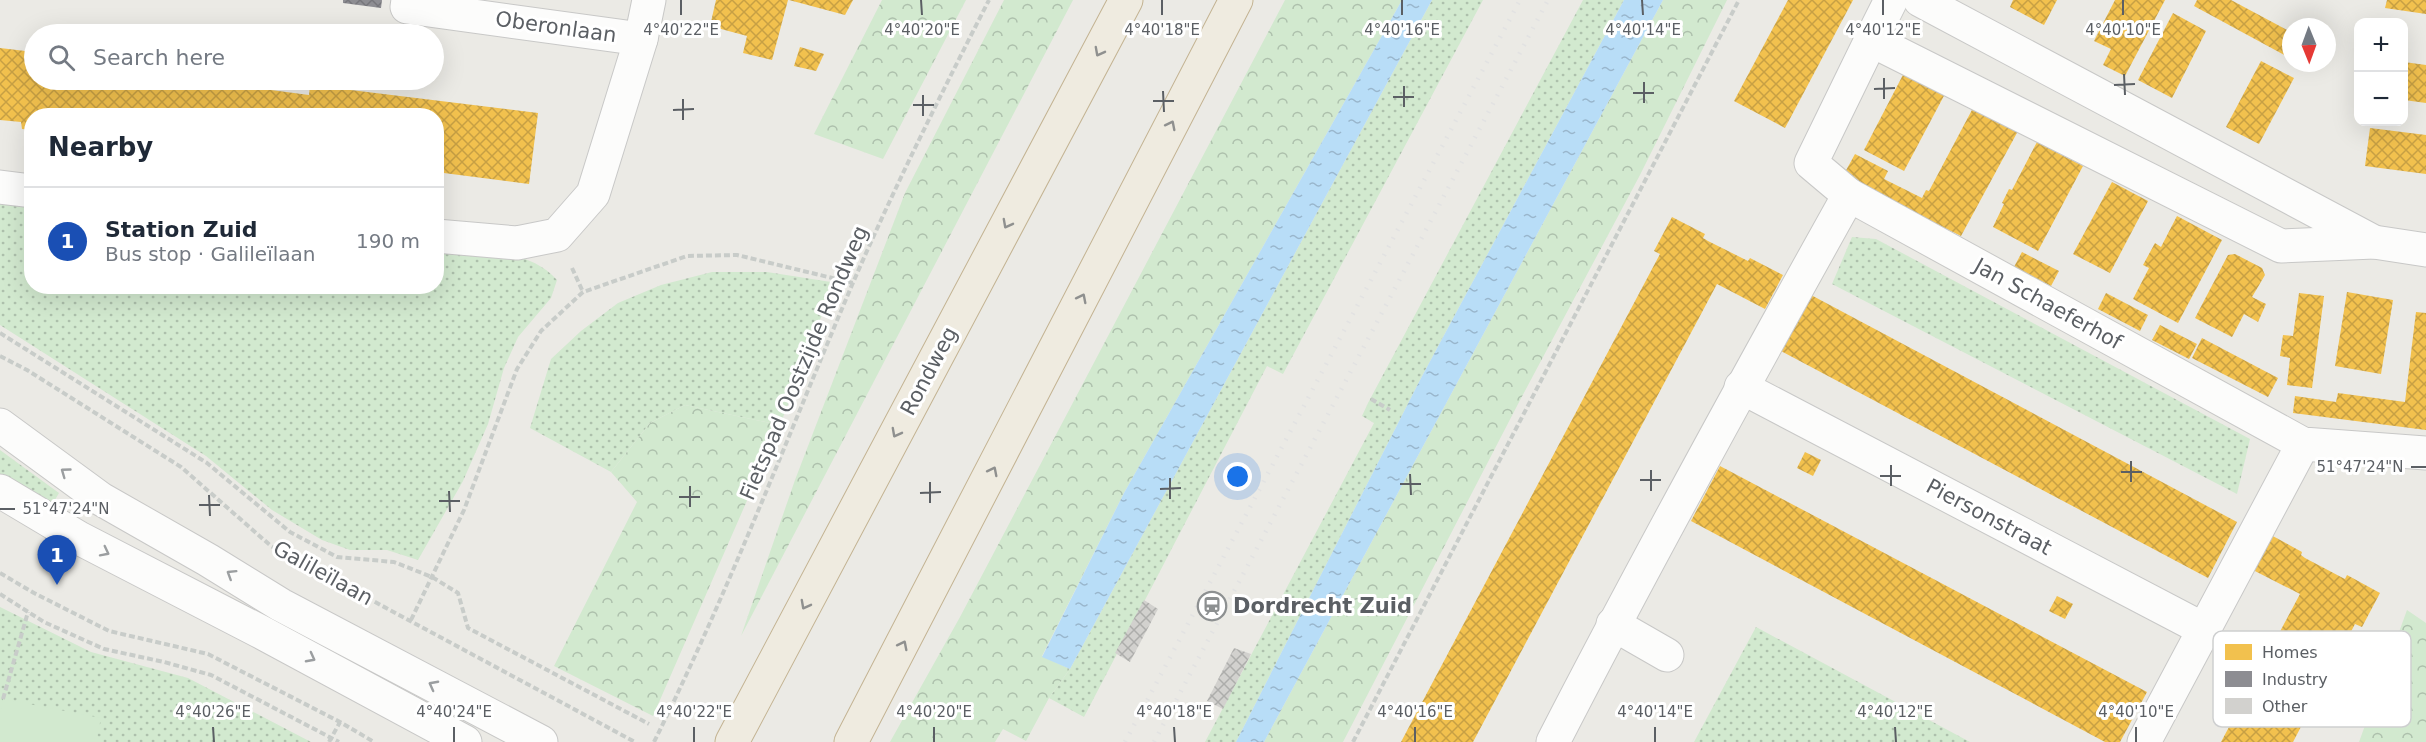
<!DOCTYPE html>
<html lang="en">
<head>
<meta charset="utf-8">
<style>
  :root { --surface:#fff; --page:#f6f6f7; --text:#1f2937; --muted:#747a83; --line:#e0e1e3; --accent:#db2777 }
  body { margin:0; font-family:"DejaVu Sans",sans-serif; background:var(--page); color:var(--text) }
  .controls { position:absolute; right:18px; top:18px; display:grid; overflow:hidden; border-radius:12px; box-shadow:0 6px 24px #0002 }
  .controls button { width:54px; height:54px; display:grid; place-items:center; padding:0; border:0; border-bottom:2px solid var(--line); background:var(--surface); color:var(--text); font:30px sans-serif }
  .compass { position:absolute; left:2282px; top:18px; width:54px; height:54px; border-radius:50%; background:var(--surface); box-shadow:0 6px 24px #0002; rotate:179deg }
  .you { position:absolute; left:1238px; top:477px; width:21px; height:21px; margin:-15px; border:4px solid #fff; border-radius:50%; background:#1a73e8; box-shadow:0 0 0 9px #1a73e833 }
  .badge { display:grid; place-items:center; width:39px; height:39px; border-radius:50%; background:var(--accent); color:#fff; font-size:20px; font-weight:700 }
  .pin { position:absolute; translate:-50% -50px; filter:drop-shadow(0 2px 3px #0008) }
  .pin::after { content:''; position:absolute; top:32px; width:21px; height:18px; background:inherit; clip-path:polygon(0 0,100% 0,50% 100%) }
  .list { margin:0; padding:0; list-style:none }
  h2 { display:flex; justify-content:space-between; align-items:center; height:78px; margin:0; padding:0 24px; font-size:26px }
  h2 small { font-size:20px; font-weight:400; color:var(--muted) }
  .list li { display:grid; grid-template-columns:39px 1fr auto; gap:18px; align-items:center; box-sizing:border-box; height:108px; padding:0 24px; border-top:2px solid var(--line) }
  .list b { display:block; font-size:22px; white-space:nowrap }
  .list p { margin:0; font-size:20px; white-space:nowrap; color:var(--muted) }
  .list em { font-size:20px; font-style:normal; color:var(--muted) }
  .icon { flex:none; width:33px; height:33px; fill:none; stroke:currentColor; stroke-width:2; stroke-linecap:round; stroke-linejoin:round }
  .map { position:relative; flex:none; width:2426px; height:742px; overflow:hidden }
  .search { position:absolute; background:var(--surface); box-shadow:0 6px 24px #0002; left:24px; top:24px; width:420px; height:66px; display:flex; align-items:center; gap:15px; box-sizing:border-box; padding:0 21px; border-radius:33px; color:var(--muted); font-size:22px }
  .panel { position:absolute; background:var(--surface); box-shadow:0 6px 24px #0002; left:24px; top:108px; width:420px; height:186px; border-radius:24px }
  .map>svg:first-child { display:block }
  .grass { fill:url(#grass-dots) }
  .forest { fill:url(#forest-crowns) }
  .garden { fill:#d2e9cf }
  .water { fill:url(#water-ripples) }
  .homes { fill:url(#homes-cross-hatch) }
  .industry { fill:url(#industry-cross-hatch) }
  .building { fill:url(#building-cross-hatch) }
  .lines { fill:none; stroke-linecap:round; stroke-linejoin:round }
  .minor-casing { stroke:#c8c8c7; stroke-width:35 }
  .highway-casing { stroke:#c3b392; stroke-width:35 }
  .path { stroke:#c8ccc9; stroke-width:4; stroke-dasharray:6 3; stroke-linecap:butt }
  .minor { stroke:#fcfcfb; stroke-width:33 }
  .highway { stroke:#efebe0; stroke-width:33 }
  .rail { stroke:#e2e2e2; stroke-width:4.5; stroke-dasharray:1.5 8; stroke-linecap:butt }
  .oneway { stroke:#8f908f }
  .oneway2 { stroke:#9b9ea0 }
  .ticks { fill:none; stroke:#5b5f64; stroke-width:2 }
  .labels { text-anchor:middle; stroke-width:6; stroke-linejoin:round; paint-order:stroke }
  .street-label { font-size:21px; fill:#5b5f64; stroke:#fff }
  .poi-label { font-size:21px; font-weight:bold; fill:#5b5f64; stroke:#fff; text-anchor:start }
  .key { fill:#fff; stroke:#cecfd0; stroke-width:1.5 }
  .key-label { font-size:16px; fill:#5b5f64 }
  .ticks-label { font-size:15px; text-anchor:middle; fill:#5b5f64; stroke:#fff; stroke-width:6; stroke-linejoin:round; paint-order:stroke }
</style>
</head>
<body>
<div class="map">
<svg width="2426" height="742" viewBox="0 0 2426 742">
  <defs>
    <pattern id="grass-dots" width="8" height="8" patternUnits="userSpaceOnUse" patternTransform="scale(1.5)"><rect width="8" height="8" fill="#d2e9cf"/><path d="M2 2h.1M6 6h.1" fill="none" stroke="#adc0ac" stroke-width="1.8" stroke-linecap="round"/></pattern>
    <pattern id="forest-crowns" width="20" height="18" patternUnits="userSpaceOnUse" patternTransform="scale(1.5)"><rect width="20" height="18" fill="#d2e9cf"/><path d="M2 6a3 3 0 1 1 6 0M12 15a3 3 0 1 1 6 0" fill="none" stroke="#adc0ac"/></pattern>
    <pattern id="water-ripples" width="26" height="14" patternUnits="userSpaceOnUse" patternTransform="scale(1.5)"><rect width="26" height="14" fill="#b8ddf7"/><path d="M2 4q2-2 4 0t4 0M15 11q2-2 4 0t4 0" fill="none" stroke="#99b6cc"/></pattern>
    <pattern id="homes-cross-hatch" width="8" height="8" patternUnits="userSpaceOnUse" patternTransform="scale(1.5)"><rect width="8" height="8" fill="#f2c14e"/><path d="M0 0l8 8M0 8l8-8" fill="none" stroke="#c7a044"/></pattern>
    <pattern id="industry-cross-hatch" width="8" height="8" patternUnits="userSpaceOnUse" patternTransform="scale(1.5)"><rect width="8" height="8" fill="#8d8d92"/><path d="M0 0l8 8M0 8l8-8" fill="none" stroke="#76767b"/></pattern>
    <pattern id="building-cross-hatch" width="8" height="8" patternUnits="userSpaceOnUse" patternTransform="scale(1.5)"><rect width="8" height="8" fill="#d2d1ce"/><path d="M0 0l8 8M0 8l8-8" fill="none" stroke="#adadab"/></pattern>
  </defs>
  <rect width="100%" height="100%" fill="#ebeae5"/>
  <!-- grass -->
  <g class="grass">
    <path d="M1432,0H1483L1283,374L1267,366L1084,717L1049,698L1070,669Z"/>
    <path d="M1583,0H1624L1420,380L1236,742H1205L1374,423L1362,416L1368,403Z"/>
    <path d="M0,199L31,202L32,286H436L437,246C476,250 529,248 557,280L551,298L518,337L504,368L488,424L463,481L418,560L387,550H350L322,540L272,510L206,456L0,325Z"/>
    <path d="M1852,237L1876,239L2250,439L2237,494L1832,284Z"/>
    <path d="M712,272H767L831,282L823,312L780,425L685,405L650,423L611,472L530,428L551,359L581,331L618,303L661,285Z"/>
    <path d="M0,450L59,493L52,505L0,474Z"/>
    <path d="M0,607L91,652L188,678L311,742H0Z"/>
    <path d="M1756,627L1970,742H1694Z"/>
  </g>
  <!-- forest -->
  <g class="forest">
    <path d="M882,0H966L883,159L814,134Z"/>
    <path d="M1004,0H1073L741,636L795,480L905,193Z"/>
    <path d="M1285,0H1402L1124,493L1042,656L1070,669L1049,698L1026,741L1003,729L995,742H890L960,617Z"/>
    <path d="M1663,0H1727L1640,175L1518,404L1343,742H1264Z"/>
    <path d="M685,405L780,425L653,716L554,666L637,502L611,472L650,423Z"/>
    <path d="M2407,610L2426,623V742H2359Z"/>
  </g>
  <!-- garden -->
  <path class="garden" d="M3,699L101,718L96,742H0V715Z"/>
  <!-- water -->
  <g class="water">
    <path d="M1402,0H1432L1070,669L1042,657L1124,493Z"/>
    <path d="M1624,0H1663L1264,742H1236L1420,380Z"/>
  </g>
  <!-- homes -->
  <g class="homes">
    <path d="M716,0H788L772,60L743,53L747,36L710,26Z"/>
    <path d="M789,0H853L845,15Z"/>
    <path d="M1788,0H1853L1785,128L1734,101Z"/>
    <path d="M2013,0H2057L2044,25L2010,7Z"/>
    <path d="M2115,0H2165L2125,76L2103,65L2111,49L2094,41Z"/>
    <path d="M2197,0H2231L2291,32V52L2288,57L2194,6Z"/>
    <path d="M2387,0H2426V14L2385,8Z"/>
    <path d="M2173,13L2206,31L2172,98L2138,80Z"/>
    <path d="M800,47L824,54L816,71L794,66Z"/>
    <path d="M0,48L34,52V80H195L309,95L310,85L538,113L529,184L436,172V116H32V130L22,129L21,122L0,120Z"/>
    <path d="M2261,61L2294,78L2259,144L2226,127Z"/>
    <path d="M2404,62L2426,65V103L2404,100Z"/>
    <path d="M1905,71L1946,92L1904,171L1864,150Z"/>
    <path d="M1973,108L2018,131L1961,236L1876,194L1877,192L1844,174L1855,154L1888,171L1884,179L1922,198L1926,190L1929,191Z"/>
    <path d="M2370,128L2426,135V174L2365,166Z"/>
    <path d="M2037,142L2083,166L2038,251L1993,227L2004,204L2002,203L2009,189L2012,190Z"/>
    <path d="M2112,182L2148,201L2110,273L2073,254Z"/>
    <path d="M2177,216L2222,240L2178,323L2133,299L2149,268L2143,265L2155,243L2161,247Z"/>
    <path d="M1672,217L1705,234L1703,238L1708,241L1748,261L1750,258L1783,275L1765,309L1717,284L1473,742H1401L1660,254L1654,251Z"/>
    <path d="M2022,252L2059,271L2051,286L2014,267Z"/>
    <path d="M2235,254L2262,268L2265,275L2252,297L2266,304L2258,322L2244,314L2232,337L2195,318L2228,255Z"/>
    <path d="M2347,292L2393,300L2381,374L2335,366Z"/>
    <path d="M2106,293L2148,315L2140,331L2098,309Z"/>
    <path d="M2299,293L2324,296L2312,388L2287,385L2290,358L2280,356L2283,335L2293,336Z"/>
    <path d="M1811,295L2237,522L2208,578L1781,351Z"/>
    <path d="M2416,312L2426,313V430L2293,413L2295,396L2336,402L2338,393L2405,402Z"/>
    <path d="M2160,325L2197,344L2189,359L2152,340Z"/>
    <path d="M2202,338L2278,378L2268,397L2192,358Z"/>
    <path d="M1805,452L1821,460L1813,476L1797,468Z"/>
    <path d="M1720,466L2147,692L2120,742H2105L1691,521Z"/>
    <path d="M2269,534L2302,552L2301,555L2305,558L2341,577L2345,579L2347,575L2380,593L2362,627L2355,624L2293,742H2221L2300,594L2251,569Z"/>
    <path d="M2057,596L2073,604L2065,619L2049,611Z"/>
  </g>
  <!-- industry -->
  <path class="industry" d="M343,0H382L381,8L343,3Z"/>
  <!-- building -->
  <g class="building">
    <path d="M1144,600L1158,609L1130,662L1115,653Z"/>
    <path d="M1234,648L1251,654L1223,709L1207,701Z"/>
  </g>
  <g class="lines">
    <!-- minor casing -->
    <g class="minor-casing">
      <g id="minor">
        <path d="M408,0L407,7L641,39"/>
        <path d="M1891,0L1871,40L2281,246L2374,242"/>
        <path d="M1920,0L2374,242L2426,250"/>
        <path d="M1871,40L1811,163L1849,195L2303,444L2426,453"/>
        <path d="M0,187L32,191"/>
        <path d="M436,236L517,243L557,235L593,194L641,39L649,0"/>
        <path d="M1741,387L2205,630"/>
        <path d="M0,425L101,499L208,560L281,605L541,742"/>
        <path d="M0,491L79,538L259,631L465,742"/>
        <path d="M1613,624L1667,655"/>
        <path d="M1553,742C1648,557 1748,376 1849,195"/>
        <path d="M2144,742L2303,444"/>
      </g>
    </g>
    <!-- highway casing -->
    <g class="highway-casing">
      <g id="highway">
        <path d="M732,742L1126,0"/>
        <path d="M851,742L1236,0"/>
      </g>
    </g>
    <!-- path -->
    <g class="path">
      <path d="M572,268L583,292"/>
      <path d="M0,333L207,463L290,532L337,557L394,562L432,577L458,593L468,628L649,724"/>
      <path d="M0,356L27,370L181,467L271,546L635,742"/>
      <path d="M1371,399L1390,410"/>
      <path d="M0,573L34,593L109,631L208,654L340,722L374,742"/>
      <path d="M0,594L44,622L104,649L164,662L211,675L339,742"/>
      <path d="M411,620L464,510L517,369L541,331L583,292L687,256L737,255L853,283"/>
      <path d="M3,699L28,612"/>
      <path d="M329,742L340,722"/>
      <path d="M654,742C728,593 787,438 852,285C894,188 941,94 989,0"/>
      <path d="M1353,742L1739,0"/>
    </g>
    <!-- minor -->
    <use href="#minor" class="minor"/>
    <!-- highway -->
    <use href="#highway" class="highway"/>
    <!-- rail -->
    <g class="rail">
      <path d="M1125,742L1520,0"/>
      <path d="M1154,742L1548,0"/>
    </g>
  </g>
  <!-- one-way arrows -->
  <defs><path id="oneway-chevron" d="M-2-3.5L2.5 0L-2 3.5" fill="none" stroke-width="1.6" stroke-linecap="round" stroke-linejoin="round" transform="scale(1.5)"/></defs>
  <g class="oneway">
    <use href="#oneway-chevron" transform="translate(1099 52) rotate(118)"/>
    <use href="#oneway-chevron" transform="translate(1171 125) rotate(-63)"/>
    <use href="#oneway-chevron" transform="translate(1007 224) rotate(118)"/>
    <use href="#oneway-chevron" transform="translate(1082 298) rotate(-63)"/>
    <use href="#oneway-chevron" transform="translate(896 433) rotate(118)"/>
    <use href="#oneway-chevron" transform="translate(993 471) rotate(-63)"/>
    <use href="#oneway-chevron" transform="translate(805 605) rotate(118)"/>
    <use href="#oneway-chevron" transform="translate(903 645) rotate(-63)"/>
  </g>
  <g class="oneway2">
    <use href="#oneway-chevron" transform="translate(65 472) rotate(-144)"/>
    <use href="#oneway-chevron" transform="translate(105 552) rotate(27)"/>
    <use href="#oneway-chevron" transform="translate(231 574) rotate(-148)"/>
    <use href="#oneway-chevron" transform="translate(311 658) rotate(28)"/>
    <use href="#oneway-chevron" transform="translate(433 685) rotate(-152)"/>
  </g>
  <!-- ticks -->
  <path class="ticks" d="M681,0V15M921,0L922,15M1162,0V15M1402,0V15M1642,0L1643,15M1883,0V15M2123,0V15M2124,74L2125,95M1884,78V99M1644,82V103M2114,85L2135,84M1404,86V107M1874,89L1895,88M1163,91L1164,112M1633,93H1654M923,95V116M1393,97H1414M683,99V120M1153,101H1174M913,105H934M673,110L694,109M2131,461V482M1891,465V486M2411,467H2426M1651,470V491M2121,472H2142M1410,474L1411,495M1880,476H1901M1170,478V499M1640,480H1661M930,482V503M1400,484H1421M690,486V507M1160,489L1181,488M449,491L450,512M920,493L941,492M209,495L210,516M679,497H700M439,501H460M199,505H220M0,509H15M213,727L214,742M454,727V742M694,727V742M934,727V742M1174,727L1175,742M1415,727V742M1655,727V742M1895,727L1896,742M2136,727V742"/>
  <!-- icons -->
  <defs>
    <g id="station-ring" transform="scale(1.5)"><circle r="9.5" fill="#fff" stroke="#8d9091" stroke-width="1.5"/><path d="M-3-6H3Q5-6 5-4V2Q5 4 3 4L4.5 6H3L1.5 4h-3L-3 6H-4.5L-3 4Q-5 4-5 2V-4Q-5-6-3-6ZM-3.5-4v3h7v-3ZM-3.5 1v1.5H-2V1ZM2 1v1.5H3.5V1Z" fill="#8d9091"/></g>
  </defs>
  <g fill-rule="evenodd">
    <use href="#station-ring" x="1212" y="606"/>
  </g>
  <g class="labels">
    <!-- street labels -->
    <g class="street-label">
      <text transform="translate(556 27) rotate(8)" y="7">Oberonlaan</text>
      <text transform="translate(2048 304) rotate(29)" y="7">Jan Schaeferhof</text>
      <text transform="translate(804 363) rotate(-67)" y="7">Fietspad Oostzijde Rondweg</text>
      <text transform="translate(929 371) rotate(-62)" y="7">Rondweg</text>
      <text transform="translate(1989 517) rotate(28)" y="7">Piersonstraat</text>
      <text transform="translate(323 573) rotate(29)" y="7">Galileïlaan</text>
    </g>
    <!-- poi labels -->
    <g class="poi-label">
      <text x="1233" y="613">Dordrecht Zuid</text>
    </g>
  </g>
  <!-- legend -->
  <rect x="2213" y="631" width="198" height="96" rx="9" class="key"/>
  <rect x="2225" y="644" width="27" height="16" fill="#f2c14e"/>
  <rect x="2225" y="671" width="27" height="16" fill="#8d8d92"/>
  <rect x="2225" y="698" width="27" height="16" fill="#d2d1ce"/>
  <g class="key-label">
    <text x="2262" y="658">Homes</text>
    <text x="2262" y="685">Industry</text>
    <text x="2262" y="712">Other</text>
  </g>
  <g class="ticks-label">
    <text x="681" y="35">4°40'22"E</text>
    <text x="922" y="35">4°40'20"E</text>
    <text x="1162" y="35">4°40'18"E</text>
    <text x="1402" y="35">4°40'16"E</text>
    <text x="1643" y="35">4°40'14"E</text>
    <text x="1883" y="35">4°40'12"E</text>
    <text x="2123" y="35">4°40'10"E</text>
    <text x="2360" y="472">51°47'24"N</text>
    <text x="66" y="514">51°47'24"N</text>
    <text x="213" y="717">4°40'26"E</text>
    <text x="454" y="717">4°40'24"E</text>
    <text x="694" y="717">4°40'22"E</text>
    <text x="934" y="717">4°40'20"E</text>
    <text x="1174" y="717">4°40'18"E</text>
    <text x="1415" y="717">4°40'16"E</text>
    <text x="1655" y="717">4°40'14"E</text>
    <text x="1895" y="717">4°40'12"E</text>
    <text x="2136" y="717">4°40'10"E</text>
  </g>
</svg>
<div class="controls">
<button>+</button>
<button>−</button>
</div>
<svg class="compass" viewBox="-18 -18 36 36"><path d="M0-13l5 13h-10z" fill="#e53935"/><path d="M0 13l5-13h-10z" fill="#747a83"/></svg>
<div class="you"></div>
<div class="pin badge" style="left:57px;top:585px;background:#1a4fb4">1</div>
<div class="search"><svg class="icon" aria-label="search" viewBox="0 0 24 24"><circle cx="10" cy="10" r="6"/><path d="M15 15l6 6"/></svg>Search here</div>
<section class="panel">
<h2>Nearby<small></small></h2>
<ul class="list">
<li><span class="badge" style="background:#1a4fb4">1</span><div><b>Station Zuid</b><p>Bus stop · Galileïlaan</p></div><em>190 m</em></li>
</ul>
</section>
</div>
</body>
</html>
